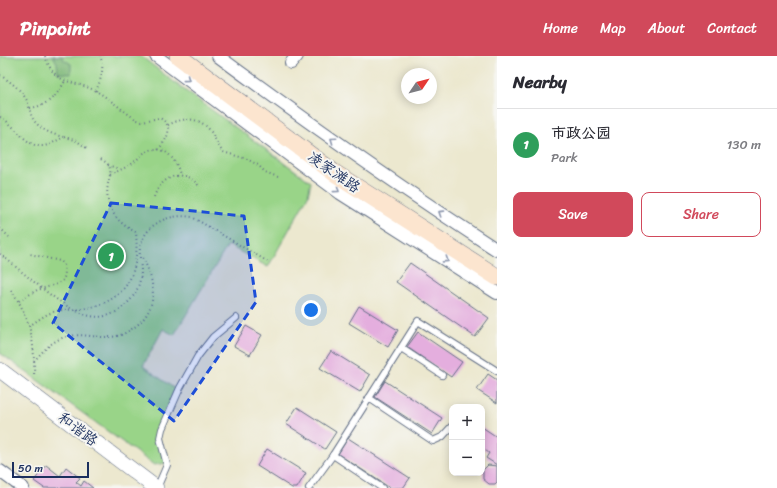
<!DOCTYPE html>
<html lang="en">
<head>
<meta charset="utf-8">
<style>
  :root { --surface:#fff; --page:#f7f7f7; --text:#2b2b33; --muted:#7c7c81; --line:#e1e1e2; --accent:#d1495b }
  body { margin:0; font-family:Sriracha,"LXGW WenKai TC",sans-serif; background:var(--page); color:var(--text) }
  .controls { position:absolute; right:12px; bottom:12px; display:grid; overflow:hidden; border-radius:8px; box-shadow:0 2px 10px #0003 }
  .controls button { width:36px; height:36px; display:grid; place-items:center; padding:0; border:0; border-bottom:1px solid var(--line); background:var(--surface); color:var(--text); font:20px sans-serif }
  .compass { position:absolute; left:401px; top:12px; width:36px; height:36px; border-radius:50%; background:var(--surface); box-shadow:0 2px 10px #0003; rotate:55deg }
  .scale { position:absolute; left:12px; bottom:10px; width:77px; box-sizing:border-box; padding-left:4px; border:2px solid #1b2f5e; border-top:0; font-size:11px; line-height:14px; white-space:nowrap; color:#1b2f5e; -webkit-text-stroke:3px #f6f6f2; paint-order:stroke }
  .you { position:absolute; left:311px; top:254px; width:14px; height:14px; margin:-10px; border:3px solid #fff; border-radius:50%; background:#1a73e8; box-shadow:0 0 0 6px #1a73e833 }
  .badge { display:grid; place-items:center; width:26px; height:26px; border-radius:50%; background:var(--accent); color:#fff; font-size:13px; font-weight:700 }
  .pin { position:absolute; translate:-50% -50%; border:2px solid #fff; box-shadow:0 1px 4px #0006 }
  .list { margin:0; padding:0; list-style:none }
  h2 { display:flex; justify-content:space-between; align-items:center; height:52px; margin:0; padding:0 16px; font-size:17px }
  h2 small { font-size:13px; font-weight:400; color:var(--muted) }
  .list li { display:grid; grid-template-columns:26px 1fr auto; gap:12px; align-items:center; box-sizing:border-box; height:72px; padding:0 16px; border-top:1px solid var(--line) }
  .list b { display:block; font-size:15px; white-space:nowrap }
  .list p { margin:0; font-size:13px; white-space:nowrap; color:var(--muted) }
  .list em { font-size:13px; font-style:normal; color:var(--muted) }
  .actions { display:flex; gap:8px; padding:12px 16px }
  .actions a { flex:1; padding:9px 0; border:1px solid var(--accent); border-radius:8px; text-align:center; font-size:14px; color:var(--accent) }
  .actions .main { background:var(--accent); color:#fff }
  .map { position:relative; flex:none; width:497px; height:432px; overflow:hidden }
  header { display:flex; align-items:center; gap:24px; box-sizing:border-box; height:56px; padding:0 20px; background:var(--accent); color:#fff }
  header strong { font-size:19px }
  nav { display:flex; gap:22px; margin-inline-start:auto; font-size:14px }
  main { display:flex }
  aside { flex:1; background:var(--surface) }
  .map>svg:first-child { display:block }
  .green { fill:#99d488; stroke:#5a8273 }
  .forest { fill:#7ab674; stroke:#4a7269 }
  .building { fill:#e4aede }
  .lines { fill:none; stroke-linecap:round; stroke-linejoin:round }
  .service-casing { stroke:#647086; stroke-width:8 }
  .minor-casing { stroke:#647086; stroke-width:14 }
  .tertiary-casing { stroke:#647086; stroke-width:16 }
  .secondary-casing { stroke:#647086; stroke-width:18 }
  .path { stroke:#647086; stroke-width:2; stroke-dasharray:1 3; stroke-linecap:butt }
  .service { stroke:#fff; stroke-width:6 }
  .minor { stroke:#fff; stroke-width:12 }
  .tertiary { stroke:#fff; stroke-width:15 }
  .secondary { stroke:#fce5cf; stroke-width:17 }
  .oneway { stroke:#8d97ae }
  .marked { fill:#1d4ed8; fill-opacity:0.2; stroke:#1d4ed8; stroke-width:3; stroke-dasharray:8 5; stroke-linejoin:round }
  .labels { text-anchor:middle; stroke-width:4; stroke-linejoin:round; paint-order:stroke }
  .street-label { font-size:15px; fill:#1b2f5e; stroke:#f6f6f2 }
</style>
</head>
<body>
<header>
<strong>Pinpoint</strong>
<nav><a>Home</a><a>Map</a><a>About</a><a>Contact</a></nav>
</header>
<main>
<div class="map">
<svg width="497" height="432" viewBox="0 0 497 432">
  <rect width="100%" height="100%" fill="#f6f6f2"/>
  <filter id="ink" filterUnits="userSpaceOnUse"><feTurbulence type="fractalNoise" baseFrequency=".025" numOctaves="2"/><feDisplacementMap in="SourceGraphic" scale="8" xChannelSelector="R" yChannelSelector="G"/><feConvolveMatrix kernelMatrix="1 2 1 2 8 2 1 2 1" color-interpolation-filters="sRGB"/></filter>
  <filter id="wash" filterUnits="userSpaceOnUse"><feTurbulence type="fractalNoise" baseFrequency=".012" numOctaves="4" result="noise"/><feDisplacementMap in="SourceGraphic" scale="16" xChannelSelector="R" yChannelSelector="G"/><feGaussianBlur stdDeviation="0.9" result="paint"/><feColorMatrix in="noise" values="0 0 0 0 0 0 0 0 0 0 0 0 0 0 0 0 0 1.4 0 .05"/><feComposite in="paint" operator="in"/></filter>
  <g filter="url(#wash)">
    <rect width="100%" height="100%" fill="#ece8cf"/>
    <!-- green -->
    <path class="green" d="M0,0H141L183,33L311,126L308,140L268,211L228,189L174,279L163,273L143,310L175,333L156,380L166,407L154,409L0,297Z"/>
    <!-- forest -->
    <path class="forest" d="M53,0H63V3L71,8V18L58,17L57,7Z"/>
    <g id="blocks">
      <!-- building -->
      <g class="building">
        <path d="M410,207L489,262L475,281L396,226Z"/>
        <path d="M359,250L398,274L388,291L349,267Z"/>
        <path d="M246,270L262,279L250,299L234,290Z"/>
        <path d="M418,276L462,306L451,321L407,291Z"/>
        <path d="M331,295L370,319L360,336L320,312Z"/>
        <path d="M488,318L497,324V347L477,334Z"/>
        <path d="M385,325L442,362L432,378L375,341Z"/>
        <path d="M297,351L336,376L325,393L286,368Z"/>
        <path d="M482,371L497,381V409L486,402L489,397L482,392Z"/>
        <path d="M348,382L410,422L403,432H390L338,398Z"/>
        <path d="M267,393L306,417L297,432H292L257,410Z"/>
        <path d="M46,409L60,420L66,411L80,422L76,426L81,430L84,425L93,432H44L34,425Z"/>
        <path d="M488,409L497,410V426L495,428H489L483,423V414Z"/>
      </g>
    </g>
  </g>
  <g filter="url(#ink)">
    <use href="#blocks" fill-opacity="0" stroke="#647086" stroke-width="1"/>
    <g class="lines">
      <!-- service casing -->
      <g class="service-casing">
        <g id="service">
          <path d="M401,292L442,319"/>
          <path d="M369,342L433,385L442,381L452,370"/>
          <path d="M333,399L382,432"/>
          <path d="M157,432L167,409L160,382L162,373L180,332L198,300L213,281L236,262"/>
          <path d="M309,432L333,399L418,265L497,315"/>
        </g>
      </g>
      <!-- minor casing -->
      <g class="minor-casing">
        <g id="minor">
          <path d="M156,0L340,137L497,237"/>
          <path d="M218,0C310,68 401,132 497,194"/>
          <path d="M291,7L297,0"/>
          <path d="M0,415L23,432"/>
        </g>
      </g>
      <!-- tertiary casing -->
      <g class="tertiary-casing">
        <path id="tertiary" d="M0,314L156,432"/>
      </g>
      <!-- secondary casing -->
      <g class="secondary-casing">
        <path id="secondary" d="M178,0L333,116L497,221"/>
      </g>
      <!-- path -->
      <g class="path">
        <path d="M45,0C55,31 73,23 96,35C110,43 123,55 137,64L142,65L160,62C175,71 167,83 158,94"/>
        <path d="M0,19C9,25 18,31 24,40C29,46 29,54 32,61C38,73 51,78 63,81"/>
        <path d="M96,35C101,23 105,12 100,0"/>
        <path d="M30,52C47,50 57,40 65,25"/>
        <path d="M0,61C17,69 28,98 50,88C55,86 59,83 65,81L77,85L88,93"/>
        <path d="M168,69C185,60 203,61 213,79C216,85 218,90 223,96L247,103L258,109L265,116L278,121"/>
        <path d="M108,109L119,113"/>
        <path d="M110,119C117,115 123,113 130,109C135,106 139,101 144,97C162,85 177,103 180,119"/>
        <path d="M154,141C161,120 184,111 199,130"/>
        <path d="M0,172L9,181"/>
        <path d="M0,198C22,215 57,248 81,257C92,262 104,262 114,257C130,248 140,235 141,216C141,208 139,199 140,191C146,167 169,157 192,161L270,207"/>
        <path d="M11,234C31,262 35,287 34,321"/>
        <path d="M19,245L37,234L58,228L63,224L65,219L64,208L60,205L30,198"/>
        <path d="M29,270C37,265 44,259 53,256C64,252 76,255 87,252C130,243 139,215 136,176C117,168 104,150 108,128C109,122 112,116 109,110C107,106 102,104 99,102"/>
        <path d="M34,305C42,296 51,286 62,282C80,275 99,284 117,280C123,279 130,274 136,270C160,251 155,223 141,199"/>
      </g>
      <!-- service -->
      <use href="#service" class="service"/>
      <!-- minor -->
      <use href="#minor" class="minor"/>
      <!-- tertiary -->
      <use href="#tertiary" class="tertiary"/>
      <!-- secondary -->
      <use href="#secondary" class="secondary"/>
    </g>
    <!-- one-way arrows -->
    <defs><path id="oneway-chevron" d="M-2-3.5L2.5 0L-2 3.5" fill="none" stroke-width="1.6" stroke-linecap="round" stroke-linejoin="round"/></defs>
    <g class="oneway">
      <use href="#oneway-chevron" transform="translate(187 23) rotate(37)"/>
      <use href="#oneway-chevron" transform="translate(333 84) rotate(-145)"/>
      <use href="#oneway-chevron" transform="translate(337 134) rotate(36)"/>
      <use href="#oneway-chevron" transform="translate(441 157) rotate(-147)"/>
      <use href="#oneway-chevron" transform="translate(446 204) rotate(33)"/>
    </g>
  </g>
  <!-- marked area -->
  <path class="marked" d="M111,147L244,160L256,246L174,365L53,267Z"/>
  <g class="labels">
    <!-- street labels -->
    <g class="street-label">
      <text transform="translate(334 116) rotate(35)" y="5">凌家滩路</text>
      <text transform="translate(78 373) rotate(37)" y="5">和谐路</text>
    </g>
  </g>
</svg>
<div class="controls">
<button>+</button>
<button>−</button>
</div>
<svg class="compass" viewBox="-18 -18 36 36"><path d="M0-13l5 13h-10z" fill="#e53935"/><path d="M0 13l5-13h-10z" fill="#7c7c81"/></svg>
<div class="scale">50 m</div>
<div class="you"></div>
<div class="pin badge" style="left:111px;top:200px;background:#2e9e5b">1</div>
</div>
<aside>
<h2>Nearby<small></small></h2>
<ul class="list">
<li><span class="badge" style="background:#2e9e5b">1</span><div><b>市政公园</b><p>Park</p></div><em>130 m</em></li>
</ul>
<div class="actions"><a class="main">Save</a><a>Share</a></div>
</aside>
</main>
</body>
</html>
